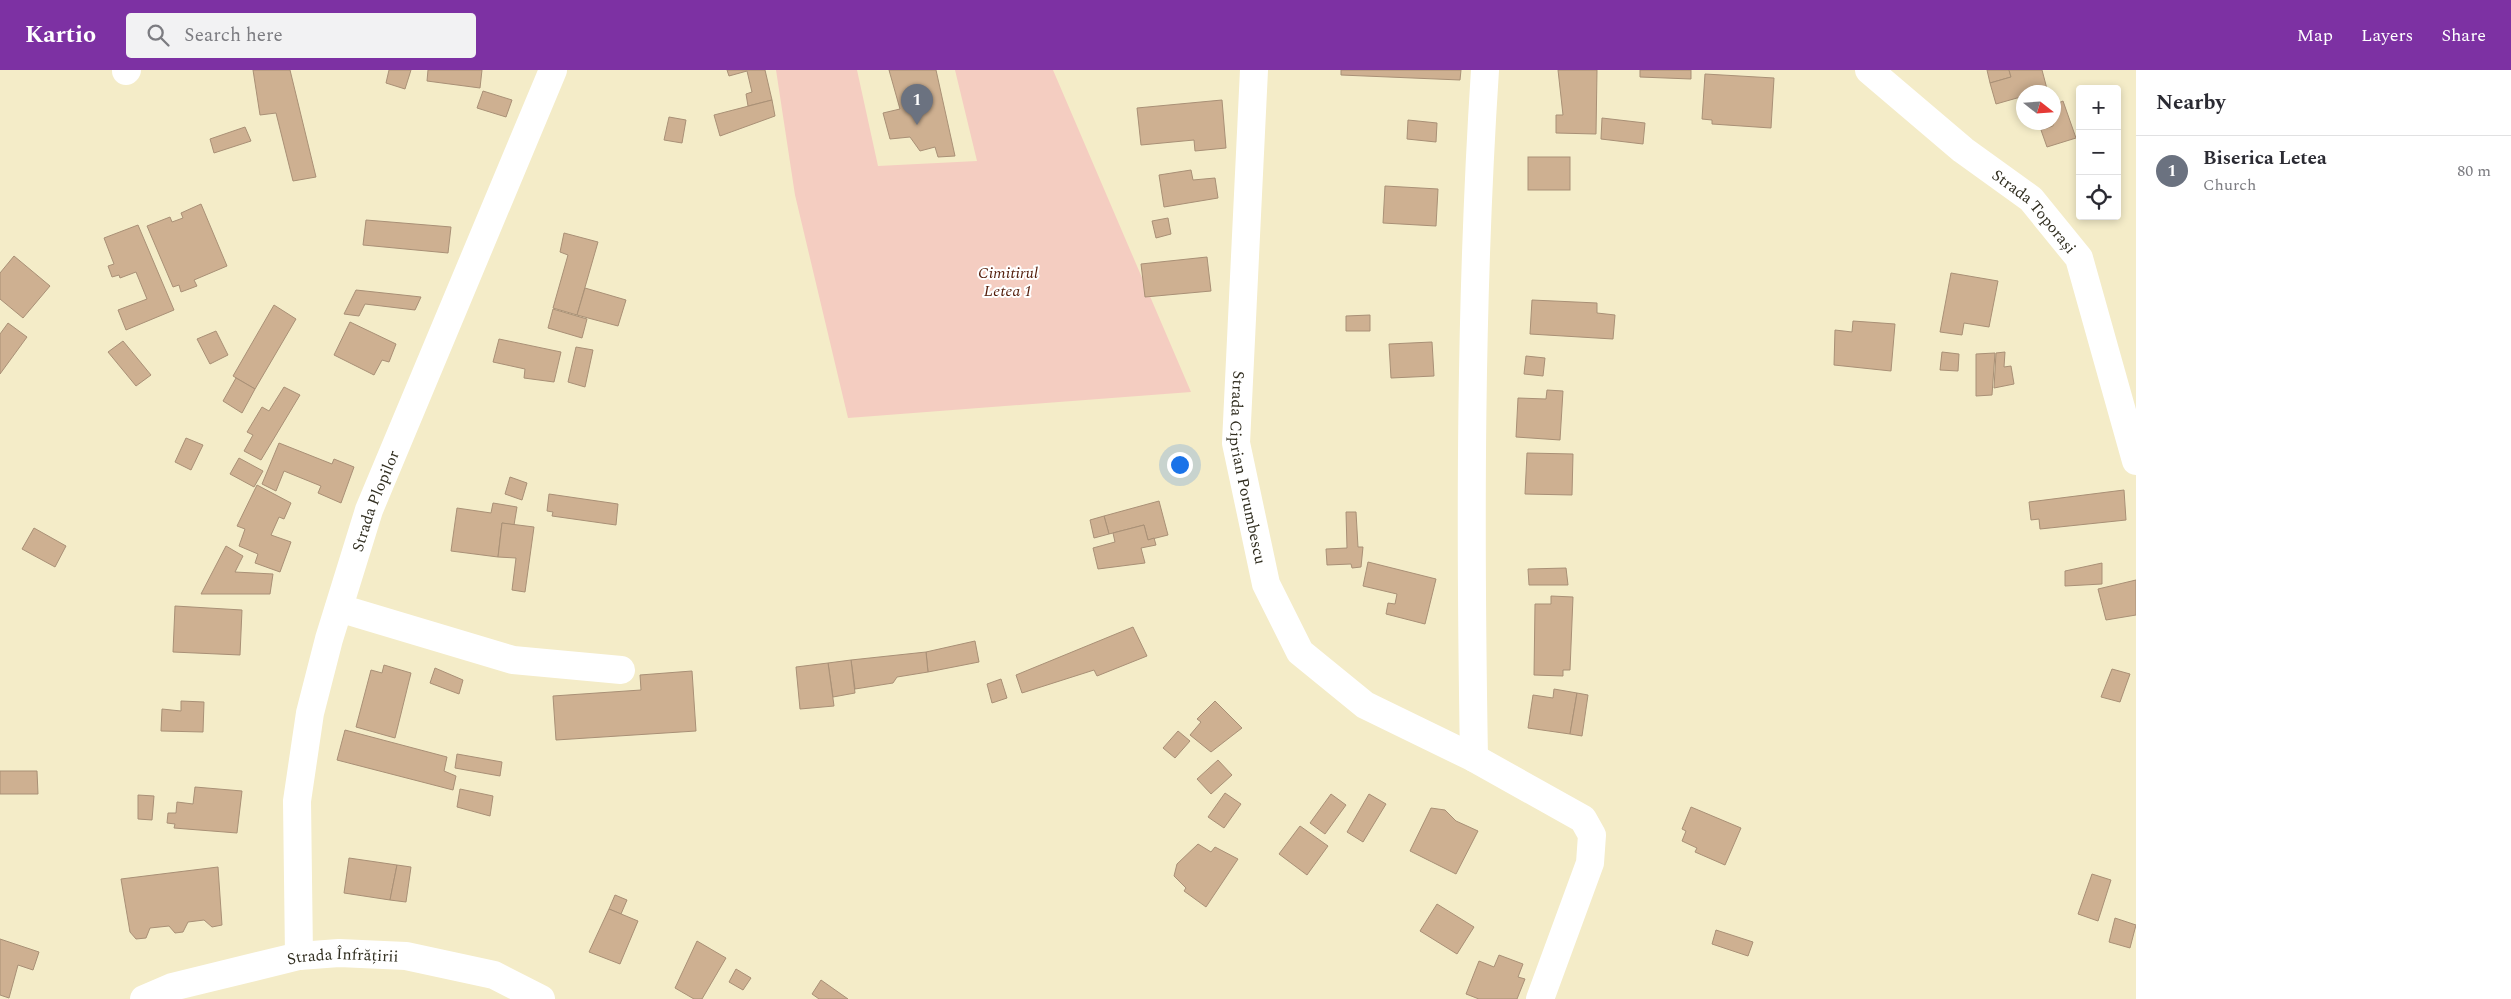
<!DOCTYPE html>
<html lang="en">
<head>
<meta charset="utf-8">
<style>
  :root { --surface:#fff; --page:#f2f2f3; --text:#2b2b33; --muted:#7c7c81; --line:#e1e1e2; --accent:#7d31a3 }
  body { margin:0; font-family:Spectral,serif; background:var(--page); color:var(--text) }
  .controls { position:absolute; right:15px; top:15px; display:grid; overflow:hidden; border-radius:5px; box-shadow:0 2px 8px #0003 }
  .controls button { width:45px; height:45px; display:grid; place-items:center; padding:0; border:0; border-bottom:1px solid var(--line); background:var(--surface); color:var(--text); font:25px sans-serif }
  .compass { position:absolute; left:2016px; top:15px; width:45px; height:45px; border-radius:50%; background:var(--surface); box-shadow:0 2px 8px #0003; rotate:107deg }
  .you { position:absolute; left:1179px; top:394px; width:18px; height:18px; margin:-12px; border:4px solid #fff; border-radius:50%; background:#1a73e8; box-shadow:0 0 0 8px #1a73e833 }
  .badge { display:grid; place-items:center; width:32px; height:32px; border-radius:50%; background:var(--accent); color:#fff; font-size:16px; font-weight:700 }
  .pin { position:absolute; translate:-50% -41px; filter:drop-shadow(0 1px 2px #0008) }
  .pin::after { content:''; position:absolute; top:26px; width:18px; height:15px; background:inherit; clip-path:polygon(0 0,100% 0,50% 100%) }
  .list { margin:0; padding:0; list-style:none }
  h2 { display:flex; justify-content:space-between; align-items:center; height:65px; margin:0; padding:0 20px; font-size:21px }
  h2 small { font-size:16px; font-weight:400; color:var(--muted) }
  .list li { display:grid; grid-template-columns:32px 1fr auto; gap:15px; align-items:center; box-sizing:border-box; height:70px; padding:0 20px; border-top:1px solid var(--line) }
  .list b { display:block; font-size:19px; white-space:nowrap }
  .list p { margin:0; font-size:16px; white-space:nowrap; color:var(--muted) }
  .list em { font-size:16px; font-style:normal; color:var(--muted) }
  .icon { flex:none; width:28px; height:28px; fill:none; stroke:currentColor; stroke-width:2; stroke-linecap:round; stroke-linejoin:round }
  .map { position:relative; flex:none; width:2136px; height:929px; overflow:hidden }
  header { display:flex; align-items:center; gap:30px; box-sizing:border-box; height:70px; padding:0 25px; background:var(--accent); color:#fff }
  header strong { font-size:24px }
  nav { display:flex; gap:28px; margin-inline-start:auto; font-size:18px }
  .search { width:350px; height:45px; background:var(--page); display:flex; align-items:center; gap:12px; box-sizing:border-box; padding:0 18px; border-radius:5px; color:var(--muted); font-size:19px }
  main { display:flex }
  aside { flex:1; background:var(--surface) }
  .map>svg:first-child { display:block }
  .green { fill:#f4cdc1 }
  .building { fill:#ceb091; stroke:#a99076 }
  .lines { fill:none; stroke-linecap:round; stroke-linejoin:round }
  .minor { stroke:#fff; stroke-width:28 }
  .major { stroke:#fff; stroke-width:28 }
  .labels { text-anchor:middle; stroke-width:4; stroke-linejoin:round; paint-order:stroke }
  .street-label { font-size:16px; fill:#312e20; stroke:#fff }
  .park-label { font-size:16px; font-style:italic; fill:#531d0a; stroke:#fff }
</style>
</head>
<body>
<header>
<strong>Kartio</strong>
<div class="search"><svg class="icon" aria-label="search" viewBox="0 0 24 24"><circle cx="10" cy="10" r="6"/><path d="M15 15l6 6"/></svg>Search here</div>
<nav><a>Map</a><a>Layers</a><a>Share</a></nav>
</header>
<main>
<div class="map">
<svg width="2136" height="929" viewBox="0 0 2136 929">
  <rect width="100%" height="100%" fill="#f4ecc8"/>
  <!-- green -->
  <path class="green" d="M776,0H857L878,96L977,91L955,0H1053L1191,322L848,348L795,125Z"/>
  <!-- building -->
  <g class="building">
    <path d="M253,0H290L316,107L293,111L276,43L260,45Z"/>
    <path d="M389,0H411L405,19L386,13Z"/>
    <path d="M428,0H482L480,18L427,11Z"/>
    <path d="M727,0H765L772,30L748,36L746,24L752,22L747,1L729,6Z"/>
    <path d="M889,0H936L955,86L938,87L935,77L920,81L910,67L890,69L883,43L900,39Z"/>
    <path d="M1341,0H1461L1460,10L1341,5Z"/>
    <path d="M1558,0H1597L1596,64L1556,63V45H1563Z"/>
    <path d="M1640,0H1691V9L1640,7Z"/>
    <path d="M1987,0H2009L2011,7L1990,13Z"/>
    <path d="M2009,0H2042L2047,19L2024,22V26L1996,34L1990,13L2011,7Z"/>
    <path d="M1705,4L1774,8L1771,58L1712,54V50L1702,49Z"/>
    <path d="M483,21L512,30L506,47L477,38Z"/>
    <path d="M772,30L775,46L720,66L714,45Z"/>
    <path d="M1222,30L1226,78L1195,81L1194,70L1141,75L1137,38Z"/>
    <path d="M2063,31L2076,68L2047,77L2041,60L2053,56L2054,35Z"/>
    <path d="M669,47L686,50L682,73L664,70Z"/>
    <path d="M1602,48L1645,53L1643,74L1601,69Z"/>
    <path d="M1408,50L1437,53L1436,72L1407,69Z"/>
    <path d="M245,57L251,71L214,83L210,69Z"/>
    <rect x="1528" y="87" width="42" height="33"/>
    <path d="M1191,100L1193,110L1215,108L1218,128L1164,137L1159,105Z"/>
    <path d="M1385,116L1438,119L1436,156L1383,153Z"/>
    <path d="M201,134L227,196L194,210L197,216L181,222L179,215L173,217L147,156L170,147L172,152L183,148L181,143Z"/>
    <path d="M1168,148L1171,164L1156,168L1152,151Z"/>
    <path d="M366,150L451,157L448,183L363,175Z"/>
    <path d="M138,155L174,240L126,260L118,240L147,229L136,202L120,208L119,205L112,207L108,196L114,194L104,168Z"/>
    <path d="M564,163L598,172L577,245L553,238L568,185L560,182Z"/>
    <path d="M14,186L50,216L23,248L0,229V203Z"/>
    <path d="M1207,187L1211,221L1145,227L1141,194Z"/>
    <path d="M1951,203L1998,211L1989,257L1964,253L1962,265L1940,262Z"/>
    <path d="M585,218L626,230L618,256L577,245Z"/>
    <path d="M356,220L421,227L415,240L365,234L359,246L344,244Z"/>
    <path d="M1532,230L1597,233V243L1615,245L1613,269L1530,264Z"/>
    <path d="M274,235L296,249L255,319L233,306Z"/>
    <path d="M553,239L587,249L582,268L548,258Z"/>
    <path d="M1370,245V261H1346V246Z"/>
    <path d="M1853,251L1895,254L1891,301L1834,295L1835,260L1852,262Z"/>
    <path d="M350,252L396,274L389,292L382,290L374,305L334,285Z"/>
    <path d="M8,253L27,267L0,304V264Z"/>
    <path d="M216,261L228,285L210,294L197,269Z"/>
    <path d="M499,269L561,282L554,312L524,308L525,299L493,292Z"/>
    <path d="M123,271L151,305L136,316L108,282Z"/>
    <path d="M1432,272L1434,306L1391,308L1389,274Z"/>
    <path d="M576,277L593,280L585,317L568,312Z"/>
    <path d="M1942,282L1959,284L1958,301L1940,300Z"/>
    <path d="M2005,282L2004,297L2011,296L2014,314L1994,318L1996,283Z"/>
    <path d="M1995,283L1992,325L1976,326V284Z"/>
    <path d="M1526,286L1545,288L1543,306L1524,304Z"/>
    <path d="M236,308L255,319L242,343L223,331Z"/>
    <path d="M284,317L300,325L261,390L244,381L253,365L247,362L262,337L269,341Z"/>
    <path d="M1547,320L1563,321L1560,370L1516,367L1518,328L1546,329Z"/>
    <path d="M186,368L203,375L191,400L175,392Z"/>
    <path d="M279,373L332,394L334,389L354,397L341,433L318,423L321,416L284,401L276,421L262,414Z"/>
    <path d="M1527,383L1573,384L1572,425L1525,424Z"/>
    <path d="M239,388L263,401L254,417L230,404Z"/>
    <path d="M510,407L527,413L522,430L505,424Z"/>
    <path d="M257,415L291,433L284,449L279,447L271,465L291,472L280,502L255,493L258,484L239,476L245,459L237,456Z"/>
    <path d="M2124,420L2126,450L2040,459L2039,449L2031,450L2029,432Z"/>
    <path d="M549,424L618,434L616,455L552,446L553,442L547,441Z"/>
    <path d="M1159,431L1168,465L1148,470L1144,455L1109,464L1104,446Z"/>
    <path d="M493,433L517,437L514,455L502,453L498,487L451,481L457,438L491,443Z"/>
    <path d="M1346,442H1356L1358,477H1363L1361,497L1352,498L1351,494L1327,495L1326,479L1347,478Z"/>
    <path d="M1104,446L1109,464L1094,468L1090,450Z"/>
    <path d="M502,453L534,457L525,522L512,520L516,488L498,487Z"/>
    <path d="M1144,455L1148,470L1154,468L1156,475L1141,478L1145,493L1098,499L1093,478L1115,472L1113,463Z"/>
    <path d="M34,458L66,476L55,497L22,479Z"/>
    <path d="M226,476L243,486L235,502L273,504L270,524H201Z"/>
    <path d="M1368,492L1436,509L1425,554L1386,544L1388,533L1395,534L1397,524L1363,516Z"/>
    <path d="M2102,493V514L2065,516V501Z"/>
    <path d="M1566,498L1568,515H1529L1528,499Z"/>
    <path d="M2136,510V545L2106,550L2098,519Z"/>
    <path d="M1551,526L1573,527L1570,600H1563V606L1534,605L1535,534H1551Z"/>
    <path d="M175,536L242,540L240,585L173,582Z"/>
    <path d="M1133,557L1147,586L1097,606L1094,600L1022,623L1016,605Z"/>
    <path d="M975,571L979,592L928,602L926,582Z"/>
    <path d="M926,582L928,602L897,607L893,613L855,619L851,590Z"/>
    <path d="M851,590L855,623L833,627L828,593Z"/>
    <path d="M828,593L834,636L800,639L796,597Z"/>
    <path d="M384,595L411,603L395,668L356,657L371,600L382,603Z"/>
    <path d="M435,598L463,610L459,624L430,613Z"/>
    <path d="M2112,599L2130,604L2120,632L2101,627Z"/>
    <path d="M692,601L696,661L556,670L553,626L641,620L640,605Z"/>
    <path d="M1001,609L1007,628L992,633L987,614Z"/>
    <path d="M1554,619L1577,623L1570,664L1528,658L1533,625L1553,628Z"/>
    <path d="M1577,623L1588,625L1582,666L1570,664Z"/>
    <path d="M181,631L204,632L203,662L161,661L162,639L181,641Z"/>
    <path d="M1215,631L1242,658L1211,682L1190,665L1201,652L1197,649Z"/>
    <path d="M345,660L447,687L444,701L456,706L453,720L337,690Z"/>
    <path d="M1178,661L1190,671L1175,688L1163,678Z"/>
    <path d="M457,684L502,692L500,706L455,698Z"/>
    <path d="M1218,690L1232,705L1211,724L1197,709Z"/>
    <path d="M0,701H37L38,724H0Z"/>
    <path d="M195,717L242,721L237,763L174,758L175,754L167,753L168,743H176L177,732L193,734Z"/>
    <path d="M460,719L493,726L490,746L457,737Z"/>
    <path d="M1225,723L1241,734L1224,758L1208,747Z"/>
    <path d="M1331,724L1346,735L1325,764L1310,753Z"/>
    <path d="M1369,724L1386,734L1363,772L1347,762Z"/>
    <path d="M138,725L154,726L152,750L138,749Z"/>
    <path d="M1691,737L1741,758L1725,795L1695,782L1697,778L1682,771L1686,761L1682,759Z"/>
    <path d="M1431,738L1445,740L1456,751L1478,761L1456,804L1410,781Z"/>
    <path d="M1300,756L1328,776L1307,805L1279,784Z"/>
    <path d="M1198,774L1211,782L1215,777L1238,789L1206,837L1184,821L1186,818L1174,806L1177,794Z"/>
    <path d="M349,788L397,795L390,830L344,823Z"/>
    <path d="M397,795L411,797L406,832L390,830Z"/>
    <path d="M218,797L222,855L212,857L204,850L188,852L183,862L175,863L169,856L150,858L146,868L136,869L130,862L121,809Z"/>
    <path d="M2092,804L2111,810L2098,851L2078,844Z"/>
    <path d="M615,825L627,830L621,844L609,839Z"/>
    <path d="M1437,834L1474,857L1457,884L1420,861Z"/>
    <path d="M609,839L638,851L620,894L589,882Z"/>
    <path d="M2115,848L2136,855L2130,878L2109,872Z"/>
    <path d="M1716,860L1753,872L1748,886L1712,874Z"/>
    <path d="M0,869L39,882L33,900L18,895L9,928L0,925Z"/>
    <path d="M697,871L726,888L702,929H694L675,918Z"/>
    <path d="M1499,885L1523,894L1518,907L1525,909L1517,929H1479L1466,924L1479,891L1494,897Z"/>
    <path d="M736,899L751,908L743,920L729,912Z"/>
    <path d="M821,910L848,929H819L812,924Z"/>
  </g>
  <g class="lines">
    <!-- minor -->
    <g class="minor">
      <path id="s1" d="M1254,0L1236,373L1266,514L1300,582L1365,635L1474,688L1583,749L1592,765L1590,793L1540,929"/>
      <path id="s2" d="M1869,0L1963,80L2031,129L2079,188L2136,391"/>
      <path d="M126,1L127,0"/>
      <path d="M339,538L513,590L621,600"/>
      <path d="M1474,688C1470,458 1470,229 1485,0"/>
      <path id="s3" d="M299,886L297,731L310,643L329,569L369,440L553,0"/>
    </g>
    <!-- major -->
    <path class="major" id="s4" d="M144,929L172,917L299,886L339,883L406,886L494,905L541,929"/>
  </g>
  <g class="labels">
    <!-- street labels -->
    <g class="street-label">
      <text dy="6" stroke="none"><textPath href="#s2" startOffset="218">Strada Toporași</textPath></text>
      <text dy="6" stroke="none"><textPath href="#s1" startOffset="399">Strada Ciprian Porumbescu</textPath></text>
      <text dy="6" stroke="none"><textPath href="#s3" startOffset="466">Strada Plopilor</textPath></text>
      <text dy="6" stroke="none"><textPath href="#s4" startOffset="205">Strada Înfrățirii</textPath></text>
    </g>
    <!-- park labels -->
    <g class="park-label">
      <text x="1008" y="208">Cimitirul<tspan x="1008" dy="18">Letea 1</tspan></text>
    </g>
  </g>
</svg>
<div class="controls">
<button>+</button>
<button>−</button>
<button><svg class="icon" aria-label="locate" viewBox="0 0 24 24"><circle cx="12" cy="12" r="6"/><path d="M12 2v4M12 18v4M2 12h4M18 12h4"/></svg></button>
</div>
<svg class="compass" viewBox="-18 -18 36 36"><path d="M0-13l5 13h-10z" fill="#e53935"/><path d="M0 13l5-13h-10z" fill="#7c7c81"/></svg>
<div class="you"></div>
<div class="pin badge" style="left:917px;top:55px;background:#6b7280">1</div>
</div>
<aside>
<h2>Nearby<small></small></h2>
<ul class="list">
<li><span class="badge" style="background:#6b7280">1</span><div><b>Biserica Letea</b><p>Church</p></div><em>80 m</em></li>
</ul>
</aside>
</main>
</body>
</html>
